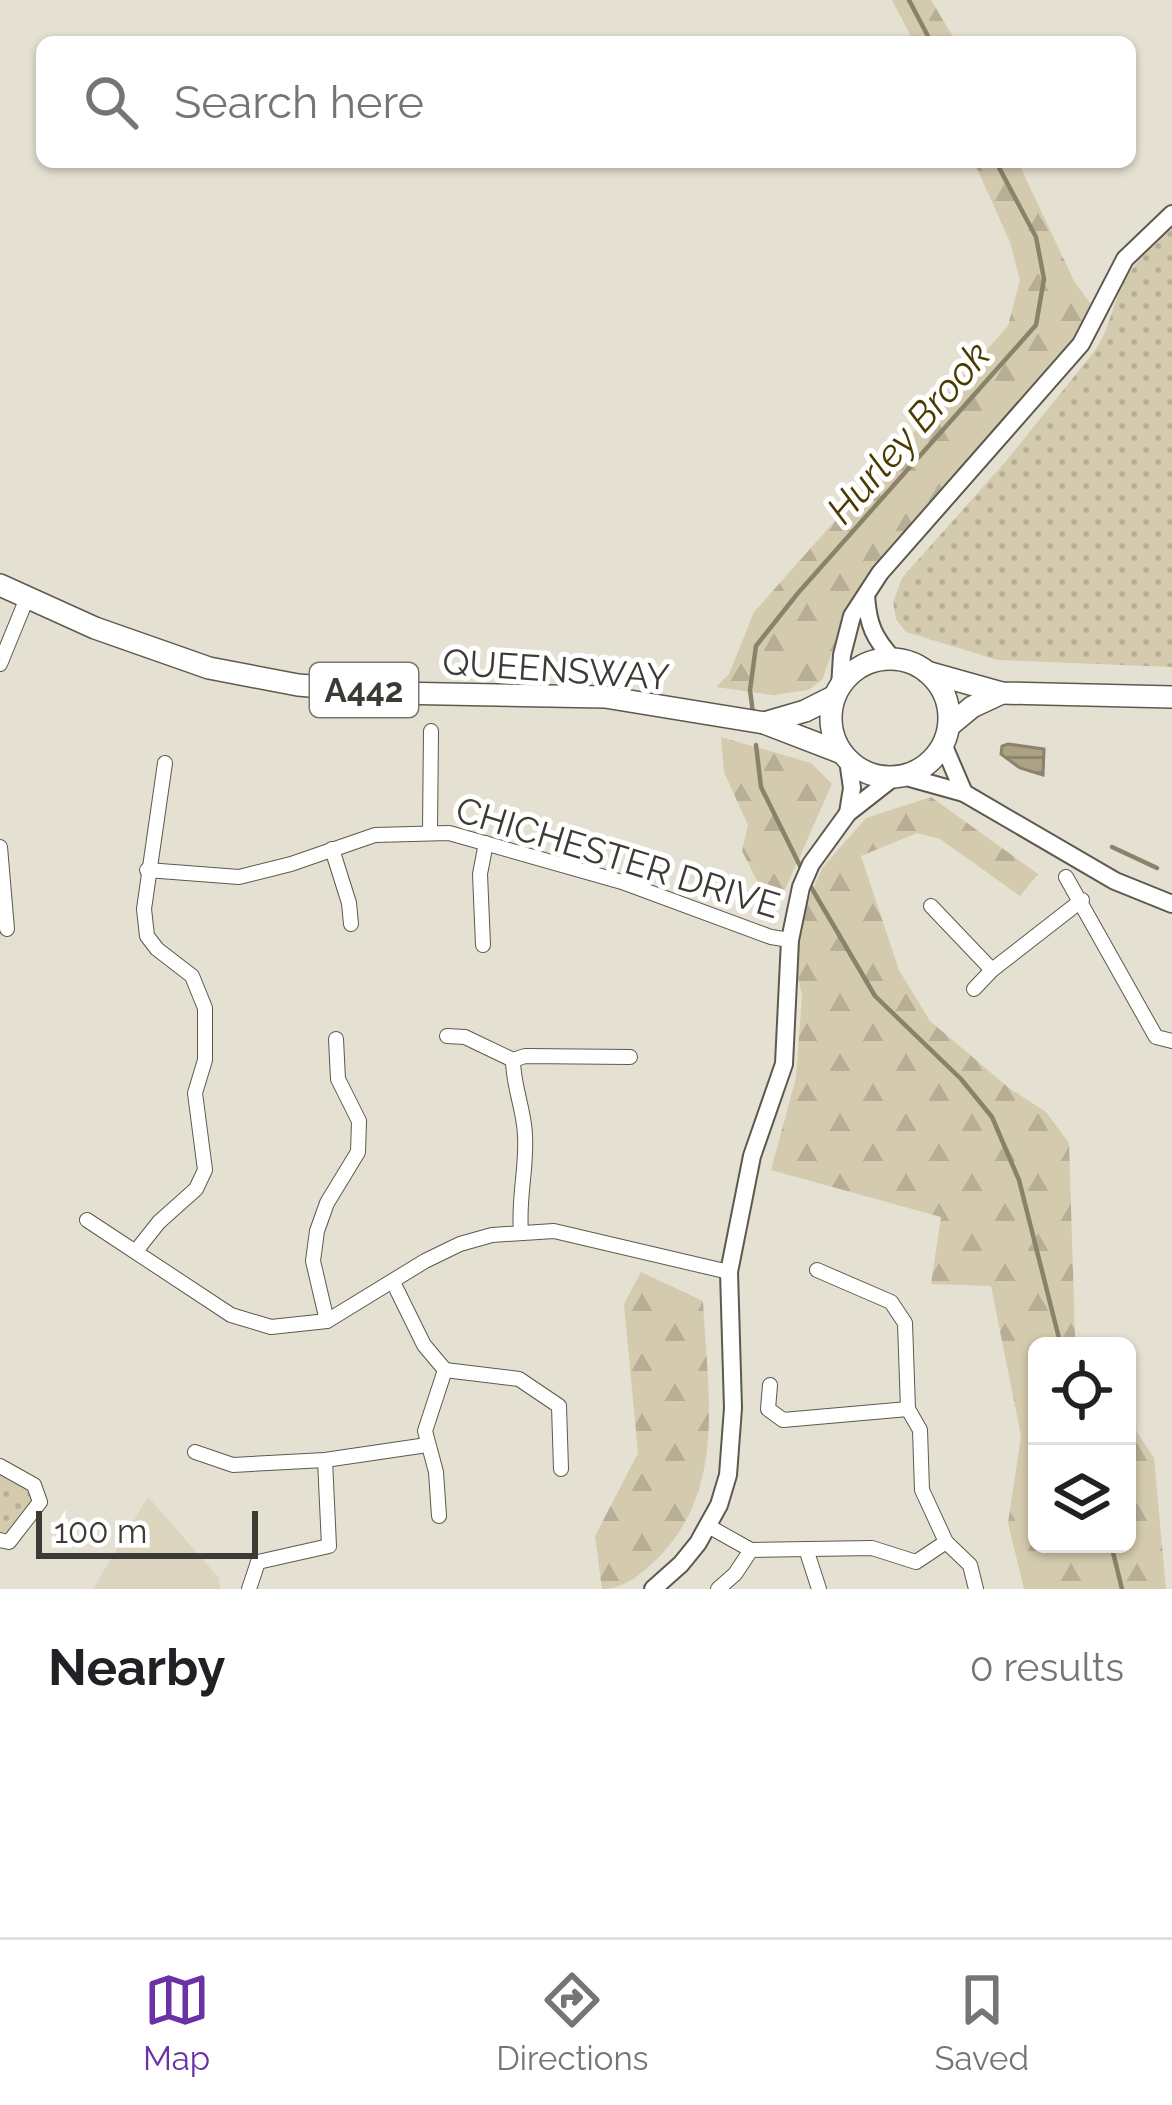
<!DOCTYPE html>
<html lang="en">
<head>
<meta charset="utf-8">
<style>
  :root { --surface:#fff; --page:#f2f2f2; --text:#202124; --muted:#757577; --line:#e0e0e0; --accent:#6b31a7 }
  body { margin:0; font-family:Raleway,sans-serif; background:var(--page); color:var(--text) }
  .controls { position:absolute; right:36px; bottom:36px; display:grid; overflow:hidden; border-radius:18px; box-shadow:0 3px 9px #0004 }
  .controls button { width:108px; height:108px; display:grid; place-items:center; padding:0; border:0; border-bottom:3px solid var(--line); background:var(--surface); color:var(--text); font:60px sans-serif }
  .scale { position:absolute; left:36px; bottom:30px; width:222px; box-sizing:border-box; padding-left:12px; border:6px solid #3c3a35; border-top:0; font-size:33px; line-height:42px; white-space:nowrap; color:#3c3a35; -webkit-text-stroke:9px #fff; paint-order:stroke }
  .list { margin:0; padding:0; list-style:none }
  h2 { display:flex; justify-content:space-between; align-items:center; height:156px; margin:0; padding:0 48px; font-size:51px }
  h2 small { font-size:39px; font-weight:400; color:var(--muted) }
  .icon { flex:none; width:66px; height:66px; fill:none; stroke:currentColor; stroke-width:2; stroke-linecap:round; stroke-linejoin:round }
  .map { position:relative; flex:none; width:1172px; height:1589px; overflow:hidden }
  .search { position:absolute; background:var(--surface); box-shadow:0 3px 9px #0004; left:36px; right:36px; top:36px; height:132px; display:flex; align-items:center; gap:30px; box-sizing:border-box; padding:0 42px; border-radius:18px; color:var(--muted); font-size:45px }
  .sheet { height:348px; background:var(--surface) }
  nav { display:flex; justify-content:space-around; align-items:center; box-sizing:border-box; height:168px; border-top:3px solid var(--line); background:var(--surface); font-size:33px; color:var(--muted) }
  nav a { display:grid; justify-items:center; gap:6px }
  nav .on { color:var(--accent) }
  .map>svg:first-child { display:block }
  .built { fill:#dbd4bf }
  .grass { fill:url(#grass-dots) }
  .forest { fill:url(#forest-firs) }
  .water { fill:url(#water-rules); stroke:#8a836c; stroke-width:3 }
  .lines { fill:none; stroke-linecap:round; stroke-linejoin:round }
  .stream { stroke:#8a836c; stroke-width:4.5 }
  .minor-casing { stroke:#5d5a4d; stroke-width:16 }
  .tertiary-casing { stroke:#5d5a4d; stroke-width:20 }
  .primary-casing { stroke:#5d5a4d; stroke-width:24 }
  .minor { stroke:#fff; stroke-width:14 }
  .tertiary { stroke:#fff; stroke-width:16 }
  .primary { stroke:#fff; stroke-width:21 }
  .labels { text-anchor:middle; stroke-width:10; stroke-linejoin:round; paint-order:stroke }
  .shield { fill:#fff; stroke:#767572; stroke-width:3 }
  .shield-label { font-size:33px; font-weight:bold; fill:#3c3a35 }
  .street-label { font-size:36px; fill:#3c3a35; stroke:#fff }
  .water-label { font-size:39px; font-style:italic; fill:#4b3b00; stroke:#fff }
</style>
</head>
<body>
<div class="map">
<svg width="1172" height="1589" viewBox="0 0 1172 1589">
  <defs>
    <pattern id="grass-dots" width="8" height="8" patternUnits="userSpaceOnUse" patternTransform="scale(3)"><rect width="8" height="8" fill="#d4caad"/><path d="M2 2h.1M6 6h.1" fill="none" stroke="#b7ae95" stroke-width="1.8" stroke-linecap="round"/></pattern>
    <pattern id="forest-firs" width="22" height="20" patternUnits="userSpaceOnUse" patternTransform="scale(3)"><rect width="22" height="20" fill="#d4caad"/><path d="M5 1l3.5 6h-7zM16 11l3.5 6h-7z" fill="#b7ae95"/></pattern>
    <pattern id="water-rules" width="6" height="5" patternUnits="userSpaceOnUse" patternTransform="scale(3)"><rect width="6" height="5" fill="#aca283"/><path d="M0 2.5h6" fill="none" stroke="#8d856c"/></pattern>
  </defs>
  <rect width="100%" height="100%" fill="#e4e0d2"/>
  <!-- built -->
  <path class="built" d="M148,1497L219,1578L220,1589H93Z"/>
  <!-- grass -->
  <g class="grass">
    <path d="M1172,227V667L998,660L906,632L896,619L893,602L902,578L1007,460L1094,352C1110,330 1112,303 1126,279C1137,259 1155,243 1172,227Z"/>
    <path d="M0,1471L31,1493L32,1501L8,1532H0Z"/>
  </g>
  <!-- forest -->
  <g class="forest">
    <path d="M892,0H931L956,42H914Z"/>
    <path d="M974,162H1018L1074,281L1093,307L1056,369L891,548L851,601L822,680L808,690L773,695L716,687L729,674L754,612L1008,326L1020,280L1010,242Z"/>
    <path d="M721,737L811,763L832,784L774,914L742,851L748,825L724,772Z"/>
    <path d="M931,797L1038,874L1020,896L940,839L917,833L861,856L899,970L930,1021L1009,1088L1046,1112L1069,1143L1075,1336L1081,1346H1037V1544H1127V1417L1154,1458L1166,1589H1024L1008,1523L1021,1436L991,1286L931,1284L941,1217L771,1170L796,1078L802,996L790,939L823,867L866,818Z"/>
    <path d="M641,1272L703,1301C707,1392 728,1488 657,1559C641,1574 624,1589 602,1589L595,1536L638,1453L624,1304Z"/>
  </g>
  <!-- water -->
  <path class="water" d="M1008,744L1044,749L1043,775L1020,768L1001,754L1002,746Z"/>
  <g class="lines">
    <!-- stream -->
    <g class="stream">
      <path d="M909,0L931,42"/>
      <path d="M753,713L750,690L756,646L798,593L1036,325L1044,279L1036,237L996,162"/>
      <path d="M756,745L761,787L803,872"/>
      <path d="M1112,847L1157,868"/>
      <path d="M808,882L875,996L961,1079L992,1117L1019,1180L1061,1346"/>
      <path d="M1111,1544L1122,1589"/>
    </g>
    <!-- minor casing -->
    <g class="minor-casing">
      <g id="minor">
        <path d="M0,664L27,598"/>
        <path d="M430,831L431,731"/>
        <path d="M0,847L7,929"/>
        <path d="M332,849L349,903L351,924"/>
        <path d="M147,870L239,877L291,864L375,835L449,833L622,882L771,937L790,940"/>
        <path d="M1066,877L1156,1037L1172,1041"/>
        <path d="M931,906L992,970"/>
        <path d="M483,945L480,874L486,843"/>
        <path d="M974,989L992,970L1082,900"/>
        <path d="M447,1036L465,1037L513,1060"/>
        <path d="M87,1220L231,1315L271,1327L327,1321L425,1261L460,1244L492,1235L554,1231L729,1272"/>
        <path d="M521,1231C518,1199 527,1168 525,1135C524,1109 513,1086 513,1060L525,1056L630,1057"/>
        <path d="M136,1251L159,1222L196,1189L205,1170L195,1093L205,1060V1008L192,976L157,949L147,936L144,909L165,763"/>
        <path d="M817,1270L891,1302L905,1323L908,1409L920,1430L922,1490L946,1542L970,1565L976,1589"/>
        <path d="M393,1282L424,1345L445,1370L425,1431L436,1472L439,1516"/>
        <path d="M327,1321L313,1261L317,1231L327,1203L358,1152L359,1121L338,1079L336,1039"/>
        <path d="M445,1370L519,1379L559,1406L561,1469"/>
        <path d="M770,1385L768,1409L783,1420L908,1409"/>
        <path d="M195,1452L233,1465L325,1460L427,1445"/>
        <path d="M0,1466L34,1485L40,1502L9,1542L0,1540"/>
        <path d="M708,1526L751,1550L872,1548L916,1562L946,1542"/>
        <path d="M806,1549L819,1589"/>
        <path d="M249,1589L258,1562L329,1546L325,1460"/>
        <path d="M718,1589L735,1574L751,1550"/>
      </g>
    </g>
    <!-- tertiary casing -->
    <g class="tertiary-casing">
      <g id="tertiary">
        <path d="M866,596C868,625 874,638 893,659"/>
        <path d="M840,687L842,655L852,616L880,573L1081,344L1125,259L1172,214"/>
        <path d="M943,744L964,793"/>
        <path d="M903,776L964,793L1115,881L1172,904"/>
        <path d="M848,813L852,788L848,760"/>
        <path d="M653,1589L681,1564L698,1543L719,1505L728,1475L733,1408L729,1272L752,1156L784,1064L790,940L801,887L811,864L848,813L894,777"/>
      </g>
    </g>
    <!-- primary casing -->
    <g class="primary-casing">
      <g id="primary">
        <path d="M0,585L95,628L209,668L298,685L393,693L605,697L764,723L842,753"/>
        <circle cx="890" cy="718" r="59"/>
        <path d="M927,672L1002,693L1172,697"/>
        <path d="M764,723L805,711L835,696"/>
        <path d="M949,726L972,707L1002,693"/>
      </g>
    </g>
    <!-- minor -->
    <use href="#minor" class="minor"/>
    <!-- tertiary -->
    <use href="#tertiary" class="tertiary"/>
    <!-- primary -->
    <use href="#primary" class="primary"/>
  </g>
  <g class="labels">
    <!-- shield labels -->
    <rect class="shield" x="310" y="663" width="108" height="54" rx="9"/>
    <g class="shield-label">
      <text x="364" y="702">A442</text>
    </g>
    <!-- street labels -->
    <g class="street-label">
      <text transform="translate(556 669) rotate(4)" y="13">QUEENSWAY</text>
      <text transform="translate(618 857) rotate(17)" y="13">CHICHESTER DRIVE</text>
    </g>
    <!-- water labels -->
    <g class="water-label">
      <text transform="translate(908 432) rotate(-49)" y="14">Hurley Brook</text>
    </g>
  </g>
</svg>
<div class="controls">
<button><svg class="icon" aria-label="locate" viewBox="0 0 24 24"><circle cx="12" cy="12" r="6"/><path d="M12 2v4M12 18v4M2 12h4M18 12h4"/></svg></button>
<button><svg class="icon" aria-label="layers" viewBox="0 0 24 24"><path d="M12 4l9 5-9 5-9-5zM3 14l9 5 9-5"/></svg></button>
</div>
<div class="scale">100 m</div>
<div class="search"><svg class="icon" aria-label="search" viewBox="0 0 24 24"><circle cx="10" cy="10" r="6"/><path d="M15 15l6 6"/></svg>Search here</div>
</div>
<section class="sheet">
<h2>Nearby<small>0 results</small></h2>
<ul class="list">
</ul>
</section>
<nav>
<a class="on"><svg class="icon" aria-label="map" viewBox="0 0 24 24"><path d="M3 6l6-2 6 2 6-2v14l-6 2-6-2-6 2zM9 4v14M15 6v14"/></svg>Map</a>
<a><svg class="icon" aria-label="directions" viewBox="0 0 24 24"><path d="M12 3l9 9-9 9-9-9zM9 14v-3h6M13 9l2 2-2 2"/></svg>Directions</a>
<a><svg class="icon" aria-label="saved" viewBox="0 0 24 24"><path d="M7 4h10v16l-5-4-5 4z"/></svg>Saved</a>
</nav>
</body>
</html>
